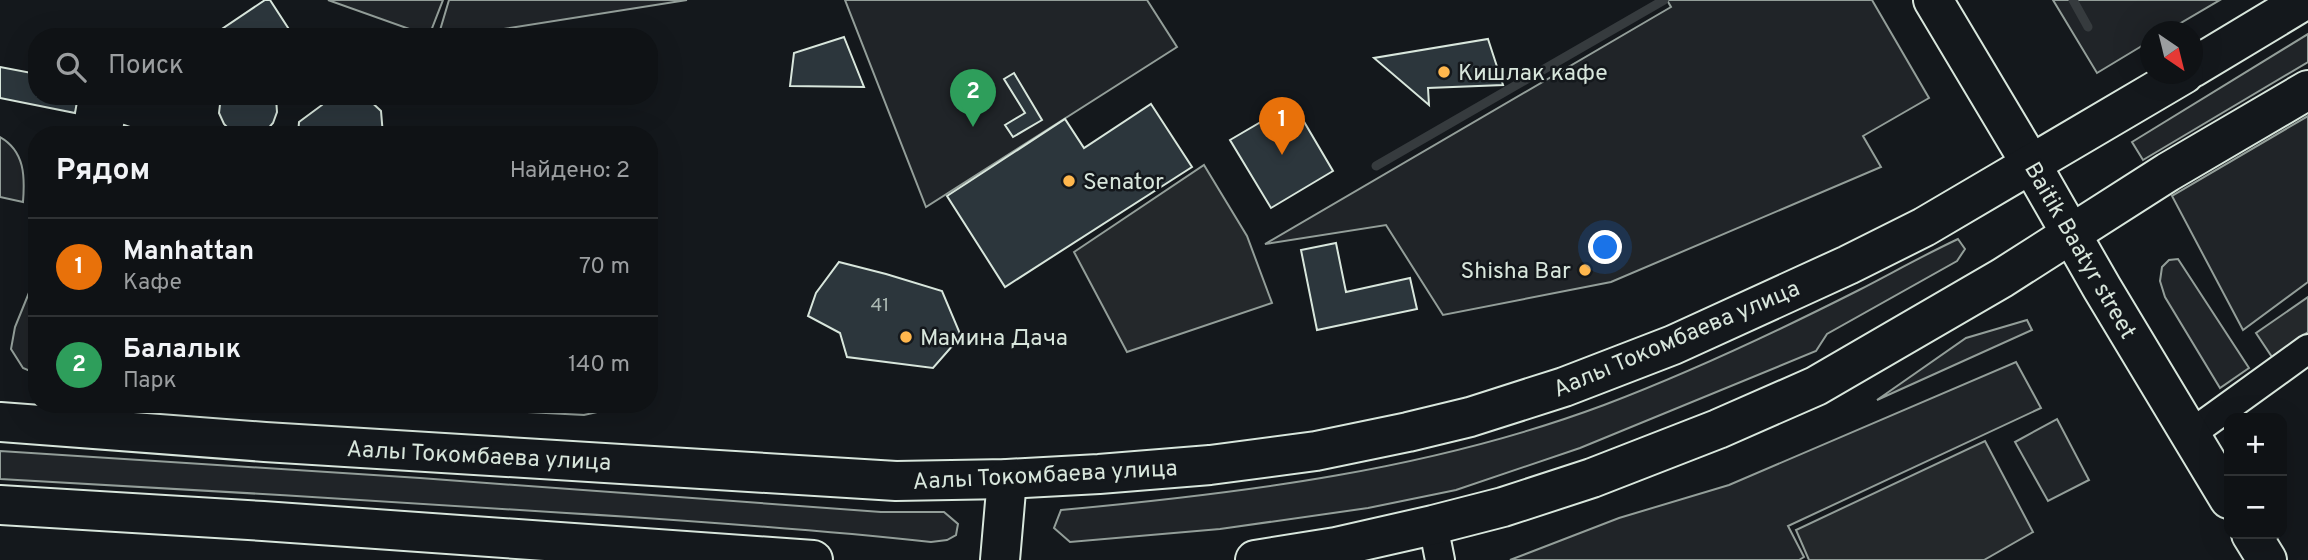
<!DOCTYPE html>
<html lang="ru">
<head>
<meta charset="utf-8">
<style>
  :root { --surface:#0f1215; --page:#1d2022; --text:#f1f3f6; --muted:#9b9ea0; --line:#2f3234; --accent:#b45309 }
  body { margin:0; font-family:Overpass,sans-serif; background:var(--page); color:var(--text) }
  .controls { position:absolute; right:21px; bottom:21px; display:grid; overflow:hidden; border-radius:14px; box-shadow:0 7px 28px #0002 }
  .controls button { width:63px; height:63px; display:grid; place-items:center; padding:0; border:0; border-bottom:2px solid var(--line); background:var(--surface); color:var(--text); font:35px sans-serif }
  .compass { position:absolute; left:2140px; top:21px; width:63px; height:63px; border-radius:50%; background:var(--surface); box-shadow:0 7px 28px #0002; rotate:145deg }
  .you { position:absolute; left:1606px; top:248px; width:24px; height:24px; margin:-18px; border:5px solid #fff; border-radius:50%; background:#1a73e8; box-shadow:0 0 0 10px #1a73e833 }
  .badge { display:grid; place-items:center; width:46px; height:46px; border-radius:50%; background:var(--accent); color:#fff; font-size:23px; font-weight:700 }
  .pin { position:absolute; translate:-50% -58px; filter:drop-shadow(0 2px 4px #0008) }
  .pin::after { content:''; position:absolute; top:37px; width:24px; height:21px; background:inherit; clip-path:polygon(0 0,100% 0,50% 100%) }
  .list { margin:0; padding:0; list-style:none }
  h2 { display:flex; justify-content:space-between; align-items:center; height:91px; margin:0; padding:0 28px; font-size:30px }
  h2 small { font-size:23px; font-weight:400; color:var(--muted) }
  .list li { display:grid; grid-template-columns:46px 1fr auto; gap:21px; align-items:center; box-sizing:border-box; height:98px; padding:0 28px; border-top:2px solid var(--line) }
  .list b { display:block; font-size:26px; white-space:nowrap }
  .list p { margin:0; font-size:23px; white-space:nowrap; color:var(--muted) }
  .list em { font-size:23px; font-style:normal; color:var(--muted) }
  .icon { flex:none; width:38px; height:38px; fill:none; stroke:currentColor; stroke-width:2; stroke-linecap:round; stroke-linejoin:round }
  .map { position:relative; flex:none; width:2308px; height:560px; overflow:hidden }
  .search { position:absolute; background:var(--surface); box-shadow:0 7px 28px #0002; left:28px; top:28px; width:630px; height:77px; display:flex; align-items:center; gap:18px; box-sizing:border-box; padding:0 24px; border-radius:28px; color:var(--muted); font-size:26px }
  .panel { position:absolute; background:var(--surface); box-shadow:0 7px 28px #0002; left:28px; top:126px; width:630px; height:287px; border-radius:28px }
  .map>svg:first-child { display:block }
  .green { fill:#202428; stroke:#939e99; stroke-width:2 }
  .parking { fill:#24282b; stroke:#939e99; stroke-width:2 }
  .lines { fill:none; stroke-linecap:round; stroke-linejoin:round }
  .stream { stroke:#363b3e; stroke-width:9 }
  .building { fill:#2c363c; stroke:#d8e6dc; stroke-width:2 }
  .street-casing { stroke:#d8e6dc; stroke-width:32 }
  .secondary-casing { stroke:#d8e6dc; stroke-width:42 }
  .primary-casing { stroke:#d8e6dc; stroke-width:42 }
  .street { stroke:#14181c; stroke-width:28 }
  .secondary { stroke:#14181c; stroke-width:38 }
  .primary { stroke:#14181c; stroke-width:38 }
  .poi-dot { fill:#ffb74d; stroke:#14181c; stroke-width:2.5 }
  .labels { text-anchor:middle; stroke-width:5; stroke-linejoin:round; paint-order:stroke }
  .number-label { font-size:19px; fill:#adbab4 }
  .poi-label { font-size:23px; fill:#d8e6dc; stroke:#14181c; text-anchor:start }
  .street-label { font-size:23px; fill:#d8e6dc; stroke:#14181c }
</style>
</head>
<body>
<div class="map">
<svg width="2308" height="560" viewBox="0 0 2308 560">
  <rect width="100%" height="100%" fill="#14181c"/>
  <!-- green -->
  <g class="green">
    <path d="M328,0H443L429,36Z"/>
    <path d="M449,0H687L453,37H438Z"/>
    <path d="M845,0H1147L1177,47L926,207Z"/>
    <path d="M1667,0H1872L1929,98L1863,136L1881,167L1611,282L1443,315L1386,225L1265,244L1671,7Z"/>
    <path d="M2053,0H2220L2167,31L2150,32V41L2097,73Z"/>
    <path d="M2308,34V62L2143,160L2132,142Z"/>
    <path d="M2308,116V282L2243,330L2172,196Z"/>
    <path d="M0,137C25,151 25,177 23,202L0,197Z"/>
    <path d="M1958,239L1965,249L1957,261L1827,334L1816,351L1580,448L1456,490L1368,508L1220,529L1070,542L1054,528L1061,510C1244,493 1430,470 1604,405C1691,372 1776,332 1859,290C1892,273 1924,255 1958,239Z"/>
    <path d="M2178,259L2249,368L2220,388L2165,297L2160,281L2162,267L2169,260Z"/>
    <path d="M37,273V374L23,368L11,349L15,327Z"/>
    <path d="M2027,320L2032,330L1877,400L1966,338Z"/>
    <path d="M2016,362L2041,408L1788,526L1804,557L1799,560H1510L1619,518L1729,485Z"/>
    <path d="M434,404H604L602,411L584,415L489,410Z"/>
    <path d="M2057,419L2089,480L2048,501L2015,442Z"/>
    <path d="M0,451L420,478L881,512H944L958,524L956,535L947,540L931,542C800,528 667,519 535,511C357,499 178,489 0,479Z"/>
  </g>
  <!-- parking -->
  <g class="parking">
    <path d="M1204,165L1247,236L1272,303L1127,352L1074,252Z"/>
    <path d="M2308,297V332L2272,357L2256,333Z"/>
    <path d="M1985,441L2033,532L1984,560H1809L1796,530Z"/>
  </g>
  <g class="lines">
    <!-- stream -->
    <g class="stream">
      <path d="M2073,0L2088,27"/>
      <path d="M1376,166L1664,0"/>
    </g>
  </g>
  <!-- building -->
  <g class="building">
    <path d="M265,0H270L294,37H210Z"/>
    <path d="M844,37L864,87L790,86L794,53Z"/>
    <path d="M1488,39L1503,85L1428,88L1429,105L1374,58Z"/>
    <path d="M0,67L37,74V96H78L75,113L0,98Z"/>
    <path d="M1014,73L1042,120L1013,137L1005,125L1025,113L1004,79Z"/>
    <path d="M221,96H279L276,98L277,112L273,123L265,132L257,135H239L232,132L224,124L219,113Z"/>
    <path d="M319,96H365L381,111L383,135H298L299,122L322,105Z"/>
    <path d="M1293,103L1333,171L1271,208L1230,140Z"/>
    <path d="M1151,104L1192,167L1005,287L947,196L1065,119L1084,148Z"/>
    <path d="M124,125L136,129L135,135H122Z"/>
    <path d="M1336,243L1346,292L1410,278L1417,309L1317,330L1301,250Z"/>
    <path d="M839,262L886,274L942,291L961,336L933,368L847,357L840,333L808,316L816,293Z"/>
  </g>
  <g class="lines">
    <!-- street casing -->
    <g class="street-casing">
      <g id="street">
        <path d="M2189,435L2308,349"/>
        <path d="M1433,525L1440,560"/>
      </g>
    </g>
    <!-- secondary casing -->
    <g class="secondary-casing">
      <path id="secondary" d="M1933,0L2031,164"/>
    </g>
    <!-- primary casing -->
    <g class="primary-casing">
      <g id="primary">
        <path d="M2192,68L2305,0"/>
        <path d="M2031,164L2102,288L2229,499"/>
        <path d="M0,422L265,442L896,481L1007,479L1099,474L1210,465L1316,451L1408,432L1470,417L1564,387L1673,345L1848,265L1924,227L2184,74"/>
        <path d="M0,505L263,521L813,560"/>
        <path d="M2251,534L2267,560"/>
        <path d="M1000,560L1007,479"/>
        <path d="M1255,560L1336,547L1433,525L1503,507L1592,478L1718,429L1816,386L2002,278L2168,172L2308,90"/>
      </g>
    </g>
    <!-- street -->
    <use href="#street" class="street"/>
    <!-- secondary -->
    <use href="#secondary" class="secondary"/>
    <!-- primary -->
    <use href="#primary" class="primary"/>
  </g>
  <!-- markers -->
  <g class="poi-dot">
    <circle cx="1444" cy="72" r="7"/>
    <circle cx="1069" cy="181" r="7"/>
    <circle cx="1585" cy="270" r="7"/>
    <circle cx="906" cy="337" r="7"/>
  </g>
  <g class="labels">
    <!-- number labels -->
    <g class="number-label">
      <text x="880" y="311">41</text>
    </g>
    <!-- poi labels -->
    <g class="poi-label">
      <text x="1458" y="80">Кишлак кафе</text>
      <text x="1083" y="189">Senator</text>
      <text x="1571" y="278" text-anchor="end">Shisha Bar</text>
      <text x="920" y="345">Мамина Дача</text>
    </g>
    <!-- street labels -->
    <g class="street-label">
      <text transform="translate(2081 250) rotate(60)" y="8">Baitik Baatyr street</text>
      <text transform="translate(1676 338) rotate(-23)" y="8">Аалы Токомбаева улица</text>
      <text transform="translate(479 455) rotate(3)" y="8">Аалы Токомбаева улица</text>
      <text transform="translate(1045 474) rotate(-3)" y="8">Аалы Токомбаева улица</text>
    </g>
  </g>
</svg>
<div class="controls">
<button>+</button>
<button>−</button>
</div>
<svg class="compass" viewBox="-18 -18 36 36"><path d="M0-13l5 13h-10z" fill="#e53935"/><path d="M0 13l5-13h-10z" fill="#9b9ea0"/></svg>
<div class="you"></div>
<div class="pin badge" style="left:1282px;top:155px;background:#e8710a">1</div>
<div class="pin badge" style="left:973px;top:127px;background:#2e9e5b">2</div>
<div class="search"><svg class="icon" aria-label="search" viewBox="0 0 24 24"><circle cx="10" cy="10" r="6"/><path d="M15 15l6 6"/></svg>Поиск</div>
<section class="panel">
<h2>Рядом<small>Найдено: 2</small></h2>
<ul class="list">
<li><span class="badge" style="background:#e8710a">1</span><div><b>Manhattan</b><p>Кафе</p></div><em>70 m</em></li>
<li><span class="badge" style="background:#2e9e5b">2</span><div><b>Балалык</b><p>Парк</p></div><em>140 m</em></li>
</ul>
</section>
</div>
</body>
</html>
